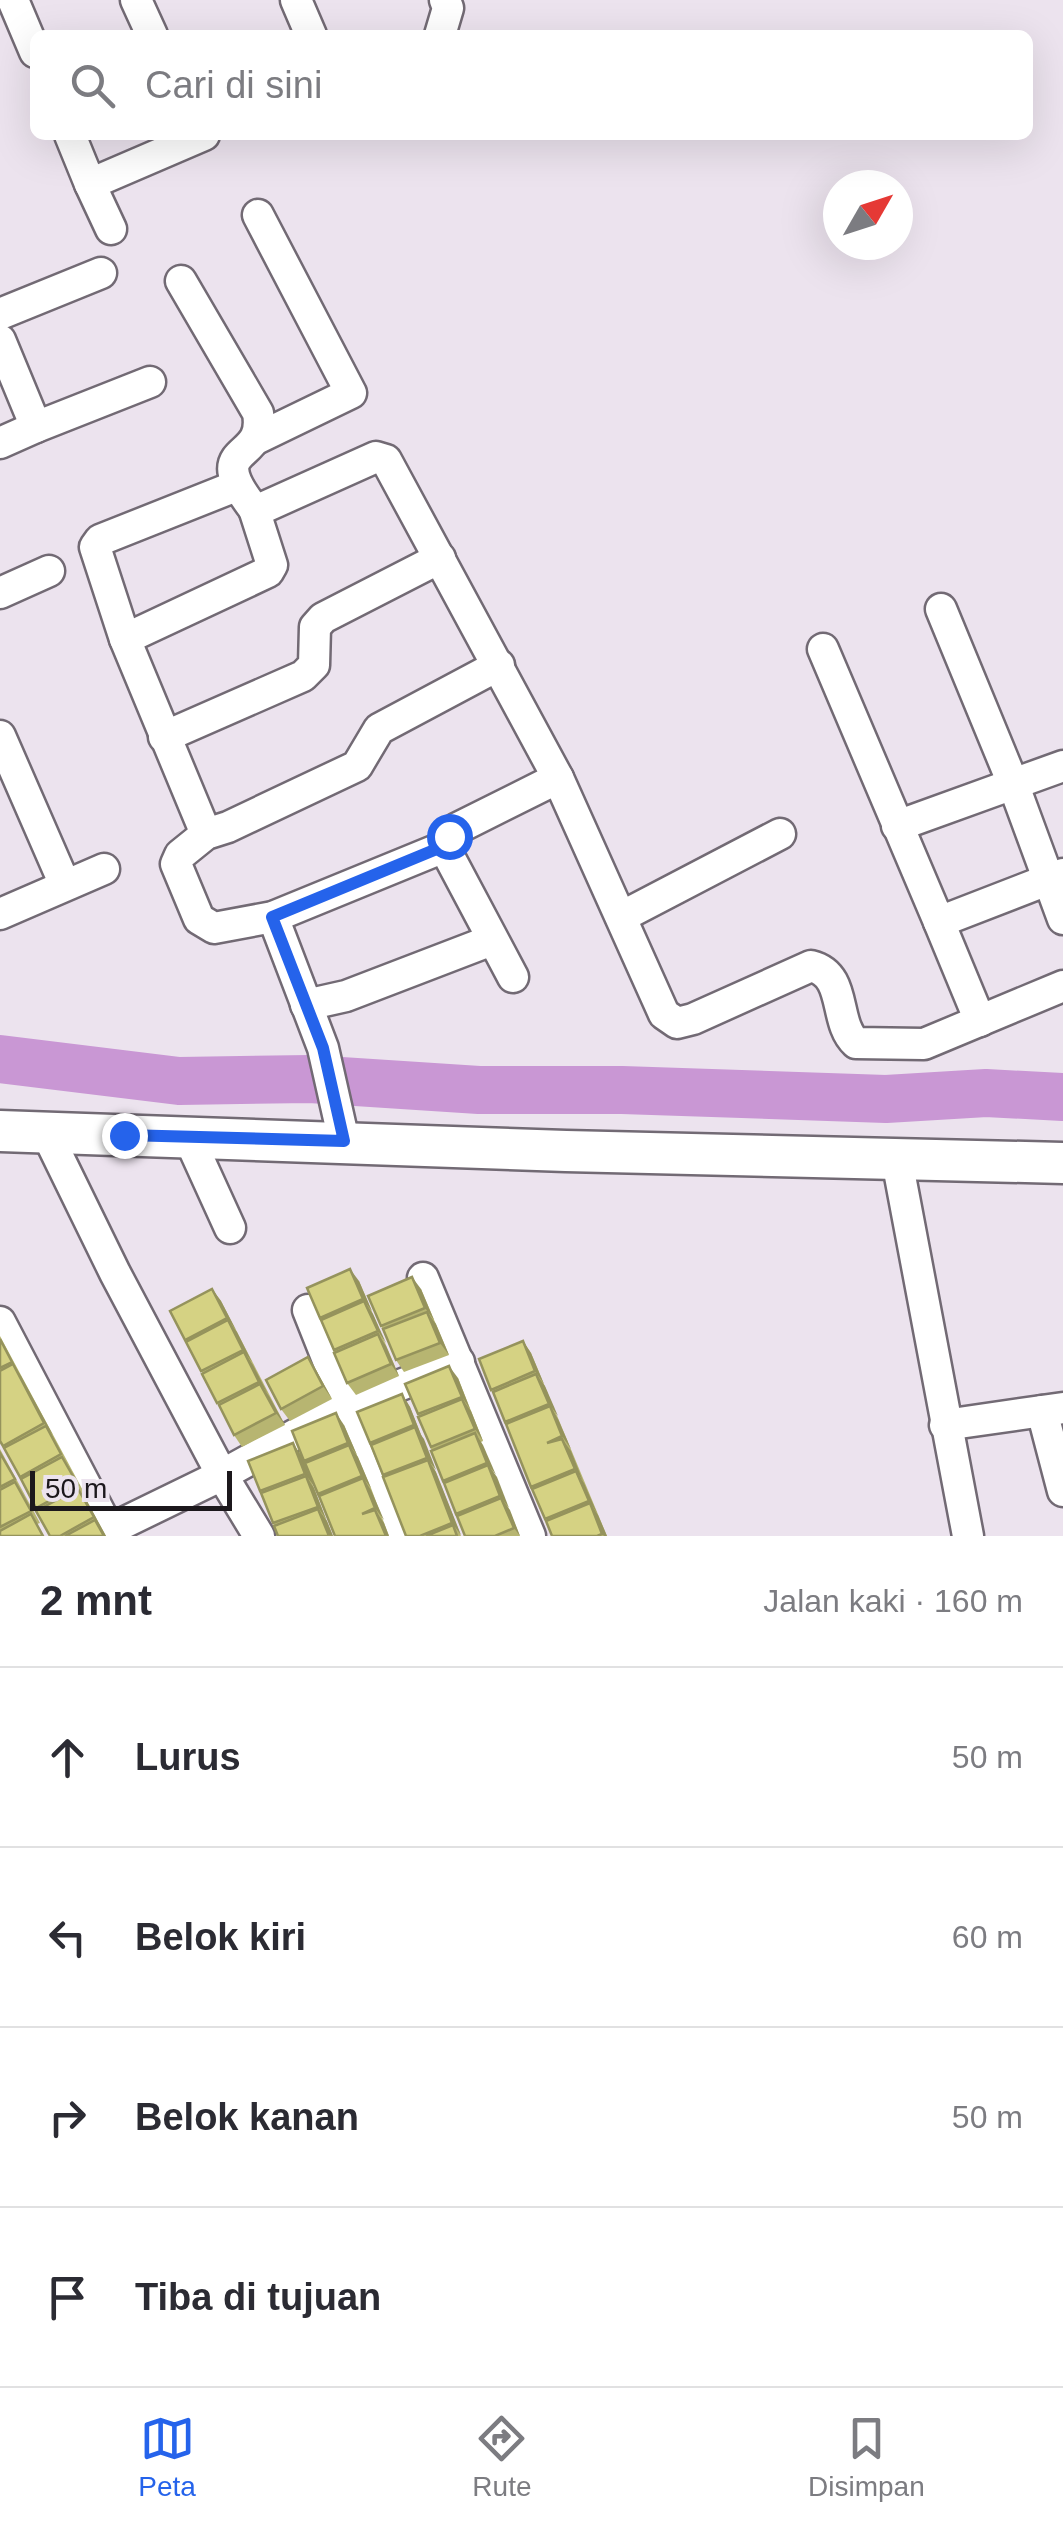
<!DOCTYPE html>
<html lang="id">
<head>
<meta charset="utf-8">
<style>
  :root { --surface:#fff; --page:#f2f2f3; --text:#2b2b33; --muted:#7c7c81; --line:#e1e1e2; --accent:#2563eb }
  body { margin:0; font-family:Arial,sans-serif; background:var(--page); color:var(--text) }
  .compass { position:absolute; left:823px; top:170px; width:90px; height:90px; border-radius:50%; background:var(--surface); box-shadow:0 10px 40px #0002; rotate:51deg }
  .scale { position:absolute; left:30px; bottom:25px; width:202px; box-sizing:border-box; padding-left:10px; border:5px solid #1c181c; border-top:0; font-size:28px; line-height:35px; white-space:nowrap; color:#1c181c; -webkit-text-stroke:8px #ece3ee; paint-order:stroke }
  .stop { position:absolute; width:30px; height:30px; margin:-22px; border:8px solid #2563eb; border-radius:50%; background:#fff }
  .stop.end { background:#2563eb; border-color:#fff; box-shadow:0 2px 10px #0008 }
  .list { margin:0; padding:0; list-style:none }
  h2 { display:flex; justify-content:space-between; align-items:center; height:130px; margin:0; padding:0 40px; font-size:42px }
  h2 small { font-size:32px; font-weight:400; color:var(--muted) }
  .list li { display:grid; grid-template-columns:65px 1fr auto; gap:30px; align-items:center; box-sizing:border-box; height:180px; padding:0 40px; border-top:2px solid var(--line) }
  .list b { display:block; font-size:38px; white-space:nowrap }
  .list em { font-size:32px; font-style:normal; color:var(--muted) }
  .icon { flex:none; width:55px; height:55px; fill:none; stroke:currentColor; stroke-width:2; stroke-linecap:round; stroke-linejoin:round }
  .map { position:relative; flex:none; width:1063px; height:1536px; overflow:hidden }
  .search { position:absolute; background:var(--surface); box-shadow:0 10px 40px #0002; left:30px; right:30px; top:30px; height:110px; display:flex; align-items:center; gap:25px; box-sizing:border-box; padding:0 35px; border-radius:15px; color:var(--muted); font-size:38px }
  .sheet { height:850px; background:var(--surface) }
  nav { display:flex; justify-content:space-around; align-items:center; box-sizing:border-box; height:140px; border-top:2px solid var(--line); background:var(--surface); font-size:28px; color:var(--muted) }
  nav a { display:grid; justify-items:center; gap:5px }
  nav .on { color:var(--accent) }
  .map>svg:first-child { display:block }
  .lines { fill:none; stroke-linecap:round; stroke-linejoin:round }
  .river { stroke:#c997d4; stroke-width:48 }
  .street-casing { stroke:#726a74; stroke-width:35 }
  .secondary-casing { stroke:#726a74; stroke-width:45 }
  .street { stroke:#fff; stroke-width:30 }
  .secondary { stroke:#fff; stroke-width:40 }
  .wall { fill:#b7b571 }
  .shaded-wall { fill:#95935c }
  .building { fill:#d5d283; stroke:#95935c; stroke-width:2.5 }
  .route { stroke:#2563eb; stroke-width:12 }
</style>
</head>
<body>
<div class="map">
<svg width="1063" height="1536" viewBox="0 0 1063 1536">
  <rect width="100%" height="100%" fill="#ece3ee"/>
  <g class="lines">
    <!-- river -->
    <path class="river" d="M0,1059L179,1081L310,1079L479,1090H622L886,1099L986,1093L1063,1097"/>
    <!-- street casing -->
    <g class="street-casing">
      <g id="street">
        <path d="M13,0L35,52"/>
        <path d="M136,0L152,35"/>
        <path d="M296,0L311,35"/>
        <path d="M440,35L448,8L445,0"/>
        <path d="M70,135L90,184L204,135"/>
        <path d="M90,184L111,229"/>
        <path d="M181,281L258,413C267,465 201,441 254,509L258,510L376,457L386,460L558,778L664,1014L677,1023L693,1019L811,966C848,975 833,1022 856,1043L924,1044L1063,986"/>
        <path d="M0,314L101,273"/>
        <path d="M0,340L36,427L150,382"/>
        <path d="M256,439L351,393L258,215"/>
        <path d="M0,443L36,427"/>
        <path d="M0,593L49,571"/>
        <path d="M941,609L1014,786L1063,919"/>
        <path d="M125,639L268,572L272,565L254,509"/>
        <path d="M823,649L939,922L1063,874"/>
        <path d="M0,736L65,885"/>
        <path d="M164,737L303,676L314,665L315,627L323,618L440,558"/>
        <path d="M897,826L1063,766"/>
        <path d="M206,834L125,639L95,547L100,540L236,486"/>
        <path d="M444,847L273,917L214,928L199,919L176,864L180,855L206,834L228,827L357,766L379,729L499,665"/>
        <path d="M0,914L104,869"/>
        <path d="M273,917L323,1048L344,1141"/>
        <path d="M621,917L780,834"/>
        <path d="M939,922L980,1021"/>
        <path d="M513,977L444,847L456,829L558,778"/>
        <path d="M306,1005L346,996L492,940"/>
        <path d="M47,1134L115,1273L222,1475L259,1536"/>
        <path d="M189,1138L230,1228"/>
        <path d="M897,1160L968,1536"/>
        <path d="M423,1278L530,1536"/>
        <path d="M308,1310L398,1536"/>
        <path d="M0,1322L112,1536"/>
        <path d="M1042,1411L1063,1491"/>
        <path d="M945,1425L1063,1408"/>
        <path d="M109,1530L222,1475L347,1406L459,1362"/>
      </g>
    </g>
    <!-- secondary casing -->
    <g class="secondary-casing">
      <path id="secondary" d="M0,1131L566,1151L1063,1163"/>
    </g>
    <!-- street -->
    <use href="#street" class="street"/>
    <!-- secondary -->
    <use href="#secondary" class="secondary"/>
  </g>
  <!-- wall -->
  <g class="wall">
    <path d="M359,1281L399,1376L356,1395L347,1383L307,1288Z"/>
    <path d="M212,1289L221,1301L285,1425L242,1447L234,1435L170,1311Z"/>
    <path d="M421,1289L449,1355L404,1372L396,1360L381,1326Z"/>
    <path d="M0,1336L87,1498H85L106,1536H50L38,1510L0,1441Z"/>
    <path d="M523,1341L531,1353L607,1536H552L507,1424L479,1359Z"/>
    <path d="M308,1357L316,1370L332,1399L290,1421L281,1409Z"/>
    <path d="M458,1378L483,1441L481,1442L520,1536H465L443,1481L418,1414Z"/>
    <path d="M402,1394L410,1407L461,1536H406L357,1412Z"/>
    <path d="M344,1425L371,1488L389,1536L319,1496L292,1431Z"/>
    <path d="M0,1449L40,1523L0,1536Z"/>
    <path d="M301,1455L326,1519L333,1536H278L248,1461Z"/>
  </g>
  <!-- shaded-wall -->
  <g class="shaded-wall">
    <path d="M350,1269L359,1281L372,1311L363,1299Z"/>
    <path d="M412,1277L421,1289L434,1320L425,1308Z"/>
    <path d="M212,1289L221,1301L236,1330L227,1318Z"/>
    <path d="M364,1301L373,1314L386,1343L378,1331Z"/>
    <path d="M427,1312L436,1324L449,1355L440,1343Z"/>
    <path d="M228,1320L237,1332L252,1362L243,1350Z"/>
    <path d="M378,1334L386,1346L399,1376L391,1364Z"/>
    <path d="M523,1341L531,1353L544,1384L535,1371Z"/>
    <path d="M244,1352L253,1365L268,1394L259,1382Z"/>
    <path d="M308,1357L316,1370L332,1399L323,1386Z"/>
    <path d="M13,1364L21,1376L53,1435L44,1423Z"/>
    <path d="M449,1366L458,1378L470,1409L462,1397Z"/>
    <path d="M536,1374L545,1386L558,1416L549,1404Z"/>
    <path d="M260,1384L269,1396L285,1425L276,1413Z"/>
    <path d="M402,1394L410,1407L422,1437L414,1425Z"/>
    <path d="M462,1399L471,1411L483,1441L475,1429Z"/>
    <path d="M550,1406L558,1419L571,1449L562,1436Z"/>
    <path d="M336,1413L344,1425L357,1455L348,1443Z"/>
    <path d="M415,1427L424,1439L436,1470L427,1458Z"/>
    <path d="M475,1433L483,1445L496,1475L487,1463Z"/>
    <path d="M562,1439L571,1451L583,1481L575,1469Z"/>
    <path d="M293,1443L301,1455L314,1486L305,1474Z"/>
    <path d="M349,1445L358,1457L371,1488L362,1476Z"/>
    <path d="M428,1460L436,1472L461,1535L452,1523Z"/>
    <path d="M488,1465L497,1477L509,1508L500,1496Z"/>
    <path d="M576,1471L584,1483L597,1513L589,1501Z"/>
    <path d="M306,1476L314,1488L326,1519L318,1507Z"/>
    <path d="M363,1478L371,1490L384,1520L375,1508Z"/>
    <path d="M78,1489L87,1501L106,1536H104Z"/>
    <path d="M501,1498L510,1510L520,1536L514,1528Z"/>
    <path d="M590,1503L598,1515L607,1536H604L602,1534Z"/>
    <path d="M318,1509L327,1521L333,1536H329Z"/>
    <path d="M375,1510L384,1523L389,1536H386Z"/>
  </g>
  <!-- building -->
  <g class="building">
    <path d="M350,1269L363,1299L320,1318L307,1288Z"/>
    <path d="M412,1277L425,1308L381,1326L368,1296Z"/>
    <path d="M212,1289L227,1318L185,1340L170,1311Z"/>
    <path d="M364,1301L378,1331L334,1350L321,1320Z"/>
    <path d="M427,1312L440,1343L396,1360L383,1329Z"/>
    <path d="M228,1320L243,1350L201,1371L186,1342Z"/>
    <path d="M378,1334L391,1364L347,1383L334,1353Z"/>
    <path d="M0,1339L12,1362L0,1368Z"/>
    <path d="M523,1341L535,1371L491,1390L479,1359Z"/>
    <path d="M244,1352L259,1382L217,1403L202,1374Z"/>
    <path d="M308,1357L323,1386L281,1409L266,1380Z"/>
    <path d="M13,1364L44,1423L3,1446L0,1441V1371Z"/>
    <path d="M449,1366L462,1397L418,1414L405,1384Z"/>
    <path d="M536,1374L549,1404L505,1422L493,1392Z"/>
    <path d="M260,1384L276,1413L234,1435L219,1405Z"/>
    <path d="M402,1394L414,1425L370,1443L357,1412Z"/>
    <path d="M462,1399L475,1429L431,1447L418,1417Z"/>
    <path d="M550,1406L562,1436L547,1443L562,1439L575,1469L531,1487L506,1424Z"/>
    <path d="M336,1413L348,1443L304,1461L292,1431Z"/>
    <path d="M46,1426L61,1454L20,1477L4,1448Z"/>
    <path d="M415,1427L427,1458L383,1475L371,1445Z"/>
    <path d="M475,1433L487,1463L443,1481L431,1451Z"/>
    <path d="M293,1443L305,1474L260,1491L248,1461Z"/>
    <path d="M349,1445L362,1476L318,1494L305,1463Z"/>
    <path d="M0,1453L15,1479L0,1487Z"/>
    <path d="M62,1457L78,1485L36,1508L21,1479Z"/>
    <path d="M428,1460L452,1523L420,1536H406L383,1477Z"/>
    <path d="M488,1465L500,1496L456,1514L444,1483Z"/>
    <path d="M576,1471L589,1501L545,1519L532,1489Z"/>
    <path d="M306,1476L318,1507L273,1523L261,1493Z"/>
    <path d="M363,1478L375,1508L362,1514L375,1510L386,1536H335L319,1496Z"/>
    <path d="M15,1482L31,1511L0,1527V1490Z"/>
    <path d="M78,1489L94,1517L60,1536H50L36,1511Z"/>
    <path d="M501,1498L514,1528L495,1536H465L457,1516Z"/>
    <path d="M590,1503L602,1534L597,1536H552L546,1521Z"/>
    <path d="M318,1509L329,1536H278L274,1526Z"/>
    <path d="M31,1514L43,1536H0V1531Z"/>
    <path d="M95,1520L104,1536H65Z"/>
    <path d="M453,1525L457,1536H426Z"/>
  </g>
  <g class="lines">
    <!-- route -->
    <path class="route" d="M124,1135L344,1141L323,1048L272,917L444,846L449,836"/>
  </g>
</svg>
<svg class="compass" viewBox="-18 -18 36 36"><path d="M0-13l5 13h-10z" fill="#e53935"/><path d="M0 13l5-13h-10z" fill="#7c7c81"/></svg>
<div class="scale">50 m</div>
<div class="stop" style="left:449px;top:836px"></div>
<div class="stop end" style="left:124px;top:1135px"></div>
<div class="search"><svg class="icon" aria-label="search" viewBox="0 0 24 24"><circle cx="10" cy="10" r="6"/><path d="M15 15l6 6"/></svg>Cari di sini</div>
</div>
<section class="sheet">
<h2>2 mnt<small>Jalan kaki · 160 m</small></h2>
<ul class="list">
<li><svg class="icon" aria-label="ahead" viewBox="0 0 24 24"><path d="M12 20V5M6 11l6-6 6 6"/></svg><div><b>Lurus</b></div><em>50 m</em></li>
<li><svg class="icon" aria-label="left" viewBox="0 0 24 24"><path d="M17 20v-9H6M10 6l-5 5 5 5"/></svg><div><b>Belok kiri</b></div><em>60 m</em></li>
<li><svg class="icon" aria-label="right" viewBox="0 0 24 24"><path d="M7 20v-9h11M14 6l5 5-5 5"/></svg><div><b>Belok kanan</b></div><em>50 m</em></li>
<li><svg class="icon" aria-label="arrive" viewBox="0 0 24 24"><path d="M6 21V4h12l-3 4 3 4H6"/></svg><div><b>Tiba di tujuan</b></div></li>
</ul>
</section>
<nav>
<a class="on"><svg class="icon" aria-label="map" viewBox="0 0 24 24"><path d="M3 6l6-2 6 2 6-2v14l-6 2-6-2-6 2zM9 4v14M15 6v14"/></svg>Peta</a>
<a><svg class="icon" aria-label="directions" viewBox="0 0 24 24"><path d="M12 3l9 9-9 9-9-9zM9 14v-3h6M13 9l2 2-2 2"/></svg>Rute</a>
<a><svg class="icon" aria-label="saved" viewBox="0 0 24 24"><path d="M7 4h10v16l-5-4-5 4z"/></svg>Disimpan</a>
</nav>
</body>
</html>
